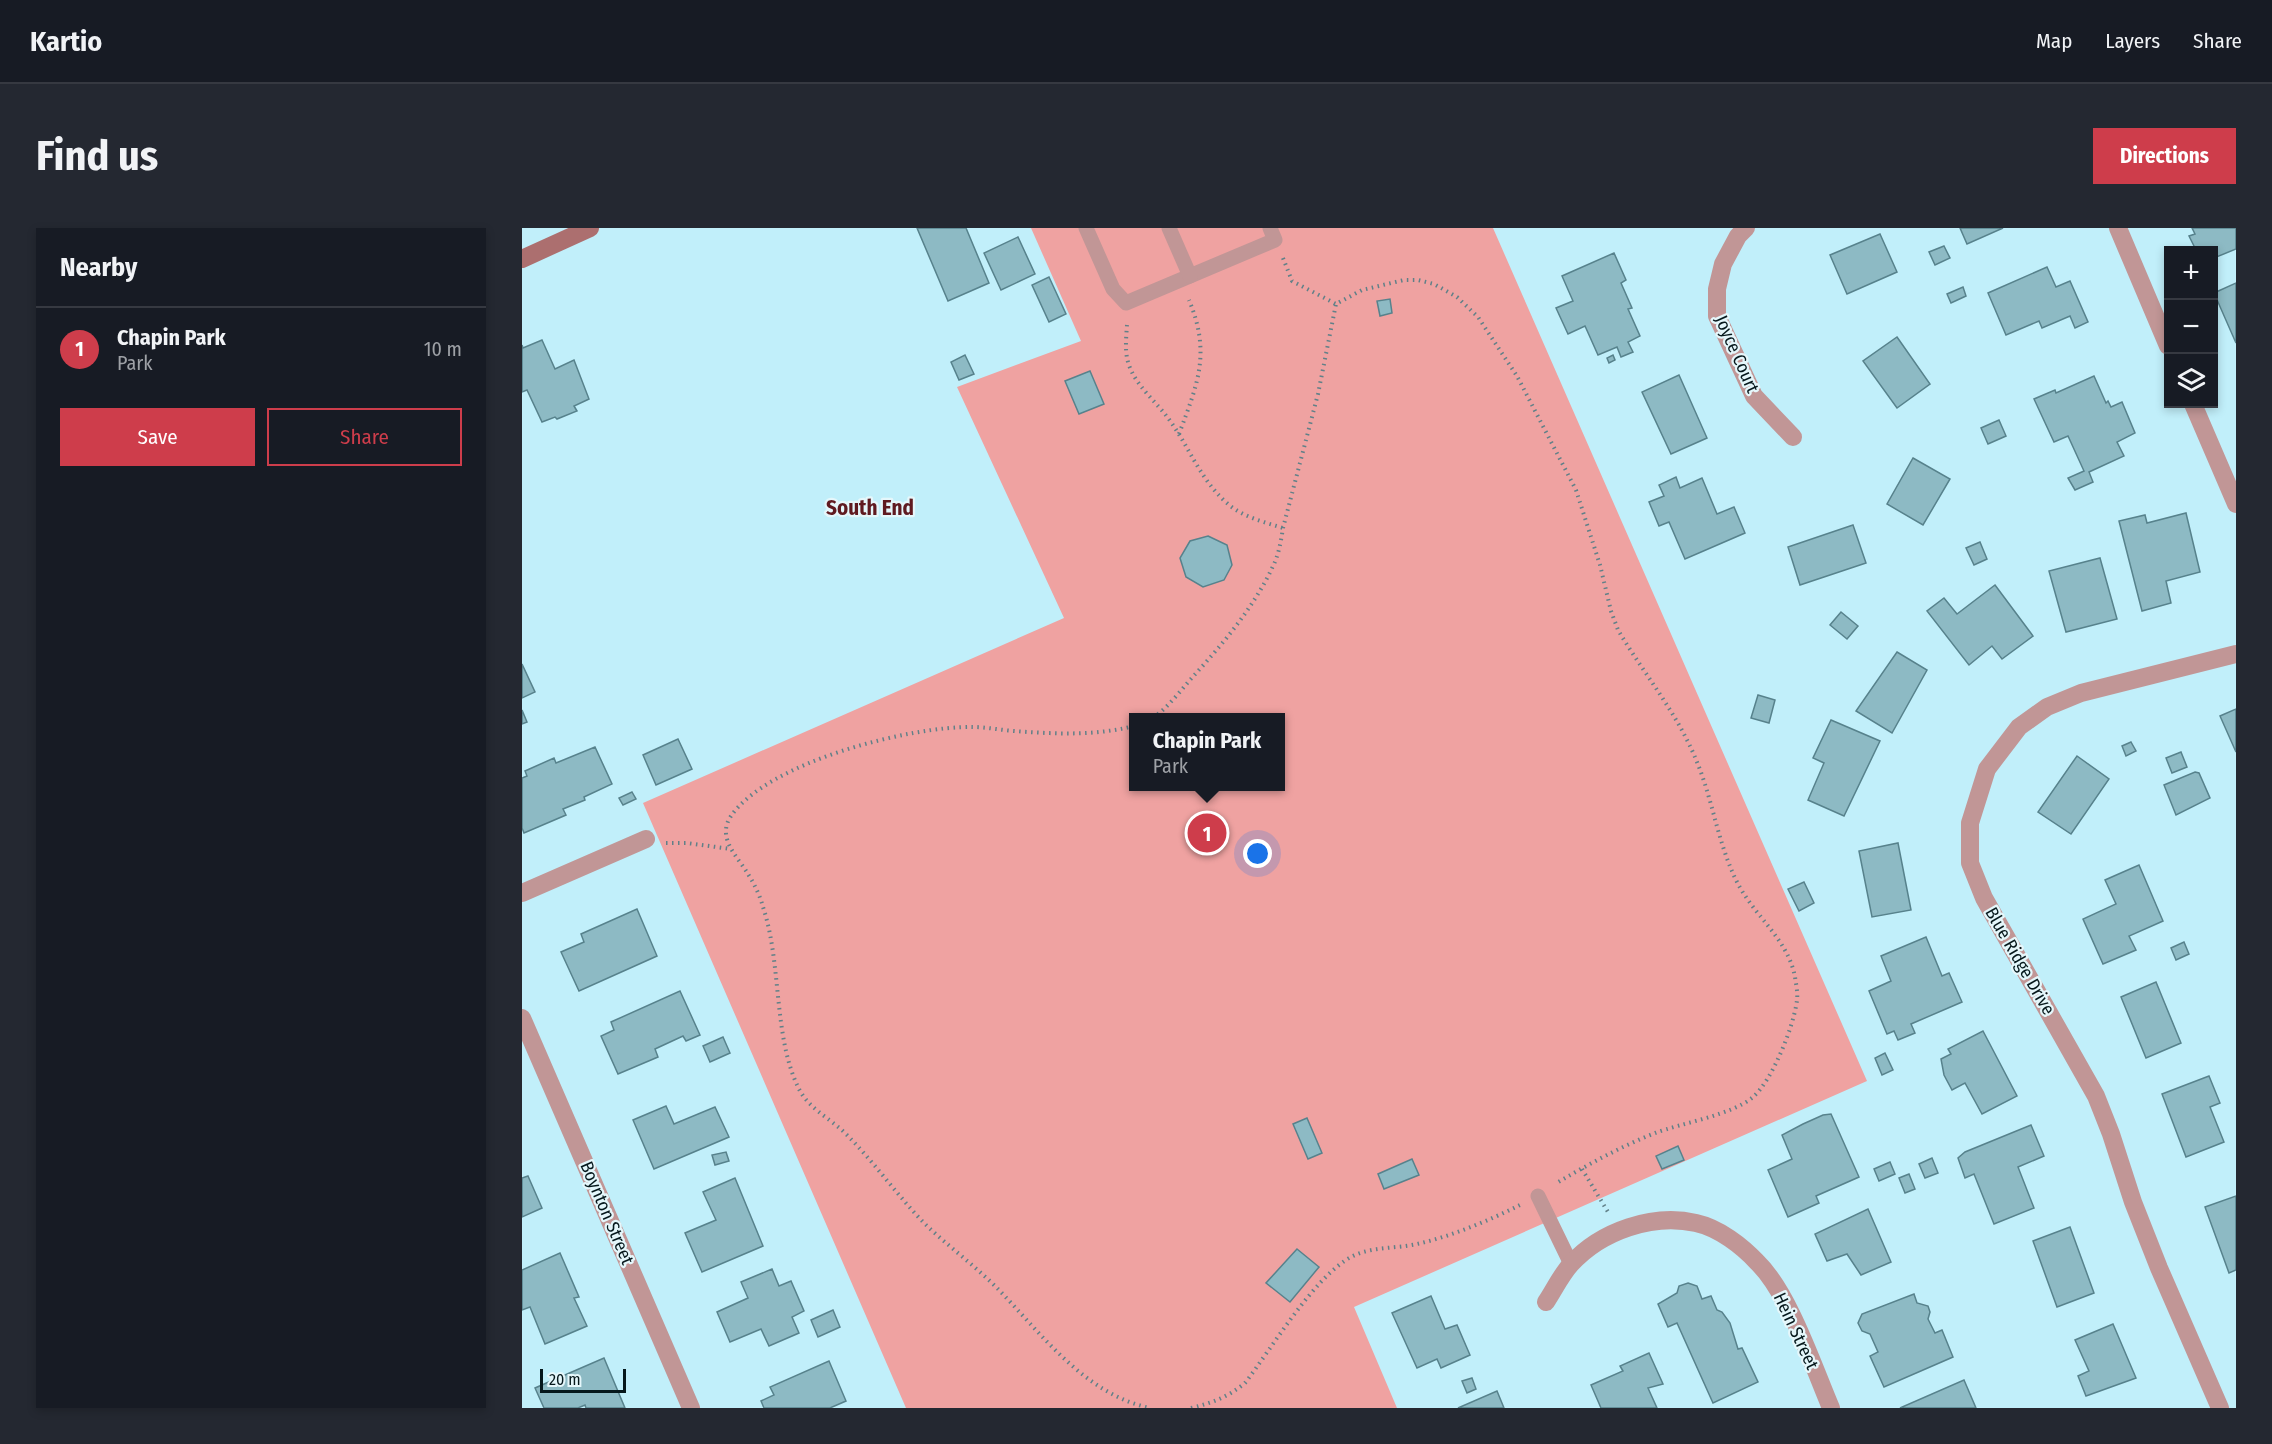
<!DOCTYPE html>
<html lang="en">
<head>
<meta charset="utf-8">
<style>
  :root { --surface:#171b24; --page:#242831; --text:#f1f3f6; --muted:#9ea1a6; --line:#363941; --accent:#ce3d4b }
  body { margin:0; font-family:"Fira Sans Condensed",sans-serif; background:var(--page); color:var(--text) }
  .controls { position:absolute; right:18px; top:18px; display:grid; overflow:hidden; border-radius:0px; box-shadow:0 3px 9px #0003 }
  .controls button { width:54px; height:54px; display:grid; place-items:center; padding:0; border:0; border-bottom:2px solid var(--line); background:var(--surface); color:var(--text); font:30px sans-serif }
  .scale { position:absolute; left:18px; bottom:15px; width:86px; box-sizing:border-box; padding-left:6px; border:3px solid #06181c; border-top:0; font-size:16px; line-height:21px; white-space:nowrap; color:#06181c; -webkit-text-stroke:4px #e5f7fb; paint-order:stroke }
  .you { position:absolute; left:736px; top:626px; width:21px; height:21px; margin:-15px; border:4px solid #fff; border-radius:50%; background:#1a73e8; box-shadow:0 0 0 9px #1a73e833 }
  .badge { display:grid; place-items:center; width:39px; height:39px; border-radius:50%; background:var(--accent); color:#fff; font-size:20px; font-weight:700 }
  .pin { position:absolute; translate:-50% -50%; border:3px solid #fff; box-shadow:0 2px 6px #0006 }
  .popup { position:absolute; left:607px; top:485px; width:156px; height:78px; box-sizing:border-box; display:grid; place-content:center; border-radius:0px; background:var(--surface); filter:drop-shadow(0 2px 4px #0005); font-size:20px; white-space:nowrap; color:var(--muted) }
  .popup b { font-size:22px; color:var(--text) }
  .popup::after { content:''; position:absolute; left:50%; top:100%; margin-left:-12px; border:12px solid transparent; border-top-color:var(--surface) }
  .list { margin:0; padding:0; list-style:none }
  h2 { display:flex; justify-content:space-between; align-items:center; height:78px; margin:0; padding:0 24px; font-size:26px }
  h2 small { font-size:20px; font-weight:400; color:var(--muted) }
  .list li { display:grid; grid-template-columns:39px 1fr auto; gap:18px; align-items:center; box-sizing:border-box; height:84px; padding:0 24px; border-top:2px solid var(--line) }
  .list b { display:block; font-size:22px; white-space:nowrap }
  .list p { margin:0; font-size:20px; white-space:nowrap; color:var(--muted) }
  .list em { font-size:20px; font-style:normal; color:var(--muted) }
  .actions { display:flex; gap:12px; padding:18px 24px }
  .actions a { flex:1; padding:14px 0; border:2px solid var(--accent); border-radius:0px; text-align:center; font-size:21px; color:var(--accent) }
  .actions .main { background:var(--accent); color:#fff }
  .icon { flex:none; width:33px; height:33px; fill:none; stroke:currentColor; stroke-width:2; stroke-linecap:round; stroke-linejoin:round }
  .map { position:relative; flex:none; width:1714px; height:1180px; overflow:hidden; border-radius:0px }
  header { display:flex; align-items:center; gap:36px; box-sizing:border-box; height:84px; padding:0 30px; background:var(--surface); border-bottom:2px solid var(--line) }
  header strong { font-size:28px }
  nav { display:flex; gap:33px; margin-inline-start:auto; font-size:21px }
  .intro { display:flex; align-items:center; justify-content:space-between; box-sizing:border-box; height:144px; padding:0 36px }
  h1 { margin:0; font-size:42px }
  .button { padding:15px 27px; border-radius:0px; background:var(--accent); color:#fff; font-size:21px; font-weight:700 }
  main { display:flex; gap:36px; padding:0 36px }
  aside { flex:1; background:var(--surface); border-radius:0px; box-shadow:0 3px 9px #0003 }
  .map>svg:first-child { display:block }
  .green { fill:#efa2a1; fill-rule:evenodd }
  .building { fill:#8dbac4; stroke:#57828c; stroke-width:1.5 }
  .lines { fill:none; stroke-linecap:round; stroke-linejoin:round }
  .path { stroke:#618088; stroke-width:4; stroke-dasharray:1.5 4.5; stroke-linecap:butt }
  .service { stroke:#c19696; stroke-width:15 }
  .minor { stroke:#c19696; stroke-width:18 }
  .secondary { stroke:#ac6f6f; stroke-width:18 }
  .labels { text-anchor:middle; stroke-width:4.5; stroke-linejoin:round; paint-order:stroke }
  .street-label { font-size:18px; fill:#06181c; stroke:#e5f7fb }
  .quarter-label { font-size:21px; font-weight:bold; fill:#5f1a20; stroke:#e5f7fb }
</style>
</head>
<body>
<header>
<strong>Kartio</strong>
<nav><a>Map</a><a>Layers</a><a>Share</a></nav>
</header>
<div class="intro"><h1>Find us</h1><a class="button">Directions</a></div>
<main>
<aside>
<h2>Nearby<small></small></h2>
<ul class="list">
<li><span class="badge">1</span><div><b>Chapin Park</b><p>Park</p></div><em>10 m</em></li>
</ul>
<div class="actions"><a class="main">Save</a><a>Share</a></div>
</aside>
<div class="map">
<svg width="1714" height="1180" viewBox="0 0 1714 1180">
  <rect width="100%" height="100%" fill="#c1effa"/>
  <!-- green -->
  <path class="green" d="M509,0H971L1345,853L832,1079L875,1180H384L121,575L542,390L435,159L559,113ZM612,490H758V558H612Z"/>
  <!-- building -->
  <g class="building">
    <path d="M395,0H444L467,55L426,73Z"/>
    <path d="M1438,0H1481L1445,16Z"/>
    <path d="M1670,0H1714V21L1692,30V22H1674L1667,8L1673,6Z"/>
    <path d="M1358,6L1375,44L1325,66L1308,27Z"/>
    <path d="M496,9L513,46L479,62L462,25Z"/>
    <path d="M1422,18L1428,30L1413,37L1407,24Z"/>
    <path d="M1092,25L1104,52L1099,55L1110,80L1106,81L1118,108L1106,114L1111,124L1099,129L1095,119L1076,127L1063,98L1046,106L1034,80L1051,73L1040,48Z"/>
    <path d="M1525,39L1534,59L1548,53L1566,94L1553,100L1548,88L1520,100L1517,93L1484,107L1466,65Z"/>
    <path d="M527,49L544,86L527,94L510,57Z"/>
    <path d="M1714,55V115L1692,65Z"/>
    <path d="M1441,59L1444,68L1429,75L1425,66Z"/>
    <path d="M868,71L870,85L858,88L855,73Z"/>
    <path d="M1375,109L1408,156L1375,180L1341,133Z"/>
    <path d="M20,112L33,141L52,132L67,171L52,178L55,183L35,191L33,189L20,194L5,162L0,164V117L1,120Z"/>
    <path d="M443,127L452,146L437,152L429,134Z"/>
    <path d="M1091,127L1093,132L1087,135L1085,130Z"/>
    <path d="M568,143L582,176L557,186L543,153Z"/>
    <path d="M1157,147L1185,210L1149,226L1120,164Z"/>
    <path d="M1572,148L1584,175L1586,173L1589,179L1600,174L1613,205L1595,214L1602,228L1567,244L1571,254L1553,262L1546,250L1562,243L1546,208L1532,214L1512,171L1533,162L1534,165Z"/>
    <path d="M1477,192L1484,208L1466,216L1459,200Z"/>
    <path d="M1391,230L1428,251L1401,297L1365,276Z"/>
    <path d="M1154,249L1158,260L1180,250L1195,286L1212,279L1223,305L1163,331L1147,294L1137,298L1127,274L1142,268L1137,257Z"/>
    <path d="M1664,285L1678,344L1644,353L1649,375L1620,383L1597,293L1623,287L1625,295Z"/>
    <path d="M1331,297L1344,335L1278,357L1266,319Z"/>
    <path d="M686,308L705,317L710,337L702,352L681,359L664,349L658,330L668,313Z"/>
    <path d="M1458,314L1465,331L1452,337L1444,320Z"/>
    <path d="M1578,330L1595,391L1544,404L1527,343Z"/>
    <path d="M1473,357L1511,408L1480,431L1470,418L1447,437L1405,383L1422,370L1435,386Z"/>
    <path d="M1319,384L1336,398L1325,411L1308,397Z"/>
    <path d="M1375,424L1405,442L1370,505L1334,483Z"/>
    <path d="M0,436L13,464L0,470Z"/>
    <path d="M1236,467L1253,472L1247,495L1229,490Z"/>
    <path d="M1714,481V524L1698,488Z"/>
    <path d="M0,482L5,494L0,496Z"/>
    <path d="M1309,492L1358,513L1322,588L1286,572L1302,535L1291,530Z"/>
    <path d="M156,511L170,541L134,557L121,527Z"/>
    <path d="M1609,514L1614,523L1604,528L1600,518Z"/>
    <path d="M73,519L90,556L62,569L63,572L41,581L44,587L2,605L0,600V550L5,548L3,543L32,530L34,535Z"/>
    <path d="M1659,524L1665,539L1650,545L1644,530Z"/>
    <path d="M1555,528L1587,551L1549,606L1516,584Z"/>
    <path d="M1673,544L1677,545L1688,570L1654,587L1642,557Z"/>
    <path d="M110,564L114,571L101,577L97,570Z"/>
    <path d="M1376,615L1389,682L1350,689L1337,623Z"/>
    <path d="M1617,637L1641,693L1607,708L1614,722L1581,736L1561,691L1594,676L1583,652Z"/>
    <path d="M1282,654L1292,675L1277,683L1266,661Z"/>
    <path d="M115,681L135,728L57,763L39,724L62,714L59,706Z"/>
    <path d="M1404,709L1420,748L1427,745L1440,774L1389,796L1393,805L1376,812L1372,803L1365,806L1347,763L1369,753L1359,728Z"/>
    <path d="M1662,714L1667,726L1654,732L1649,720Z"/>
    <path d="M1634,754L1659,815L1624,830L1599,769Z"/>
    <path d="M158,763L178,807L164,813L161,808L133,821L136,829L96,846L79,808L92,802L89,794Z"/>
    <path d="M1461,803L1495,868L1460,886L1443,855L1430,862L1422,847L1419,831L1429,826L1426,821Z"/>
    <path d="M201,809L208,825L188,834L181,818Z"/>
    <path d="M1363,825L1371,842L1360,847L1353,830Z"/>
    <path d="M1687,848L1698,875L1688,879L1702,914L1664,929L1640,866Z"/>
    <path d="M144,878L152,896L193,879L207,909L132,941L111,892Z"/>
    <path d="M1309,886L1337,949L1294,968L1297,975L1266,989L1246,942L1270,931L1260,907L1281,896L1301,887Z"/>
    <path d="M785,890L800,925L786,931L771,896Z"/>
    <path d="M1509,897L1522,928L1496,939L1512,980L1472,996L1452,946L1443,950L1436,930L1443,924Z"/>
    <path d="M1156,918L1162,932L1140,941L1134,928Z"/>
    <path d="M204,924L207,933L193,937L190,927Z"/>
    <path d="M1410,930L1416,945L1403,950L1397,936Z"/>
    <path d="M890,931L897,947L862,961L856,946Z"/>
    <path d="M1368,934L1373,946L1357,953L1352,941Z"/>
    <path d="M1387,946L1393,961L1383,965L1377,950Z"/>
    <path d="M6,948L20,980L0,989V950Z"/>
    <path d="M213,950L241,1018L180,1044L163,1005L194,992L181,964Z"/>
    <path d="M1714,968V1042L1707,1045L1683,979Z"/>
    <path d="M1346,981L1369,1034L1339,1047L1325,1026L1305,1033L1293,1006Z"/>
    <path d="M1548,999L1572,1065L1535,1079L1511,1013Z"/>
    <path d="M775,1021L797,1039L768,1074L744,1055Z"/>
    <path d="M38,1025L57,1069L52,1070L65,1098L23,1116L8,1079L0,1082V1042Z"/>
    <path d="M250,1041L257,1058L269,1053L282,1083L270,1089L277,1105L247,1118L239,1101L208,1114L195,1084L226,1070L219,1054Z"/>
    <path d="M1166,1055L1175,1058L1180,1071L1189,1068L1195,1082L1200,1084L1208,1095L1216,1121L1220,1120L1236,1154L1191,1175L1155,1095L1146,1099L1136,1076L1155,1065L1157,1058Z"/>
    <path d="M1392,1066L1395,1075L1406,1078L1408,1084L1406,1091L1413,1105L1420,1102L1431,1129L1362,1159L1348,1128L1356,1124L1348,1106L1340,1103L1336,1095L1340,1086Z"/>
    <path d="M909,1068L923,1101L935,1097L948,1127L919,1140L915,1131L895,1140L870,1085Z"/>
    <path d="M311,1082L318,1099L296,1109L289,1092Z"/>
    <path d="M1591,1096L1614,1150L1564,1168L1556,1148L1567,1143L1553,1112Z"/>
    <path d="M1127,1125L1141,1156L1126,1160L1135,1180H1079L1069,1157L1101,1143L1098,1138Z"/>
    <path d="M82,1130L103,1180H64L63,1177L56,1180H22L13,1160Z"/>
    <path d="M307,1133L324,1173L308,1180H242L239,1173L252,1167L248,1159Z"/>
    <path d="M950,1150L954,1161L945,1165L940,1153Z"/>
    <path d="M1442,1152L1454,1180H1378Z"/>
    <path d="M975,1163L982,1180H936Z"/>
  </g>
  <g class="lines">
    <!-- path -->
    <g class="path">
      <path d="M761,30L770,53L814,76"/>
      <path d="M605,97C604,112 602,128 609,142C617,160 634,174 646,190C667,218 678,252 706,276C721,289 742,294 761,300"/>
      <path d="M657,206C676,155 689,125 667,72"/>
      <path d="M631,490C645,480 656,466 667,453C699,418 732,380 752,336C757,325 759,313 761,300L796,166L814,76L840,62L882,52H896L912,56L935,69L956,89L995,148L1054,262L1078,337L1089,383L1096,402C1122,446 1156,486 1175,534C1191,573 1196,616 1215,654C1232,688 1266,711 1273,749C1274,756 1276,765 1275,772C1272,798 1250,853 1231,869C1210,887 1160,895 1133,905C1098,919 1065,937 1033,956"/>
      <path d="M612,498C573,508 532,506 492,503C478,502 464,499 451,499C388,498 246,534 209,588C194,610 216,629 226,646C233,657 238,668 241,679C260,736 251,809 277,861C287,881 308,890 324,906C352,934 375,967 403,996C426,1018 452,1037 475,1060C519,1105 562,1166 628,1180"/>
      <path d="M144,615H165L209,621"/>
      <path d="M1060,941L1086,984"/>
      <path d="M669,1180C690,1175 706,1169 723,1155C750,1120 792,1049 829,1029C850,1018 873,1021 895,1016C930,1008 966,993 998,977"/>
    </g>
    <!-- service -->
    <g class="service">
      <path d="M564,0L591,61L604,75L753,12L748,0"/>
      <path d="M647,0L668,48"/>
      <path d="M1016,968L1049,1036"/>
    </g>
    <!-- minor -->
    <g class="minor">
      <path d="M1224,0L1216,8L1201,36L1195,61V88L1232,168L1271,209"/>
      <path d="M1596,0L1646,118"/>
      <path d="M1671,176L1714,276"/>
      <path d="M0,665L124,611"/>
      <path d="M0,790L169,1180"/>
      <path d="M1024,1074C1032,1062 1039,1047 1049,1036C1079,1003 1131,985 1174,995C1197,1000 1220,1018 1235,1034C1267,1065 1291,1138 1309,1180"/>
      <path d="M1698,1180L1637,1040L1611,974L1589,906L1574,868L1462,670L1448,635V595L1465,541L1497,499L1525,479L1559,465L1714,426"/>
    </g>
    <!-- secondary -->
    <path class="secondary" d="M0,31L68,0"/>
  </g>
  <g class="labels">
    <!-- street labels -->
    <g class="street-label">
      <text transform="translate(1215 126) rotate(66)" y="6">Joyce Court</text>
      <text transform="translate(1498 733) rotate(60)" y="6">Blue Ridge Drive</text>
      <text transform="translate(85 985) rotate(67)" y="6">Boynton Street</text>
      <text transform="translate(1274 1103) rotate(65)" y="6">Hein Street</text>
    </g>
    <!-- quarter labels -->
    <g class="quarter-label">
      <text x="348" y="287">South End</text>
    </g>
  </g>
</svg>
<div class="controls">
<button>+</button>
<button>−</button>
<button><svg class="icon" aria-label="layers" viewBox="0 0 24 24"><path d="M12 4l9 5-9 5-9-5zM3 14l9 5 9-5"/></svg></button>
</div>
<div class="scale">20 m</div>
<div class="you"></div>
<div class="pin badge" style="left:685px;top:605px">1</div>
<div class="popup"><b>Chapin Park</b>Park</div>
</div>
</main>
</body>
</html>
